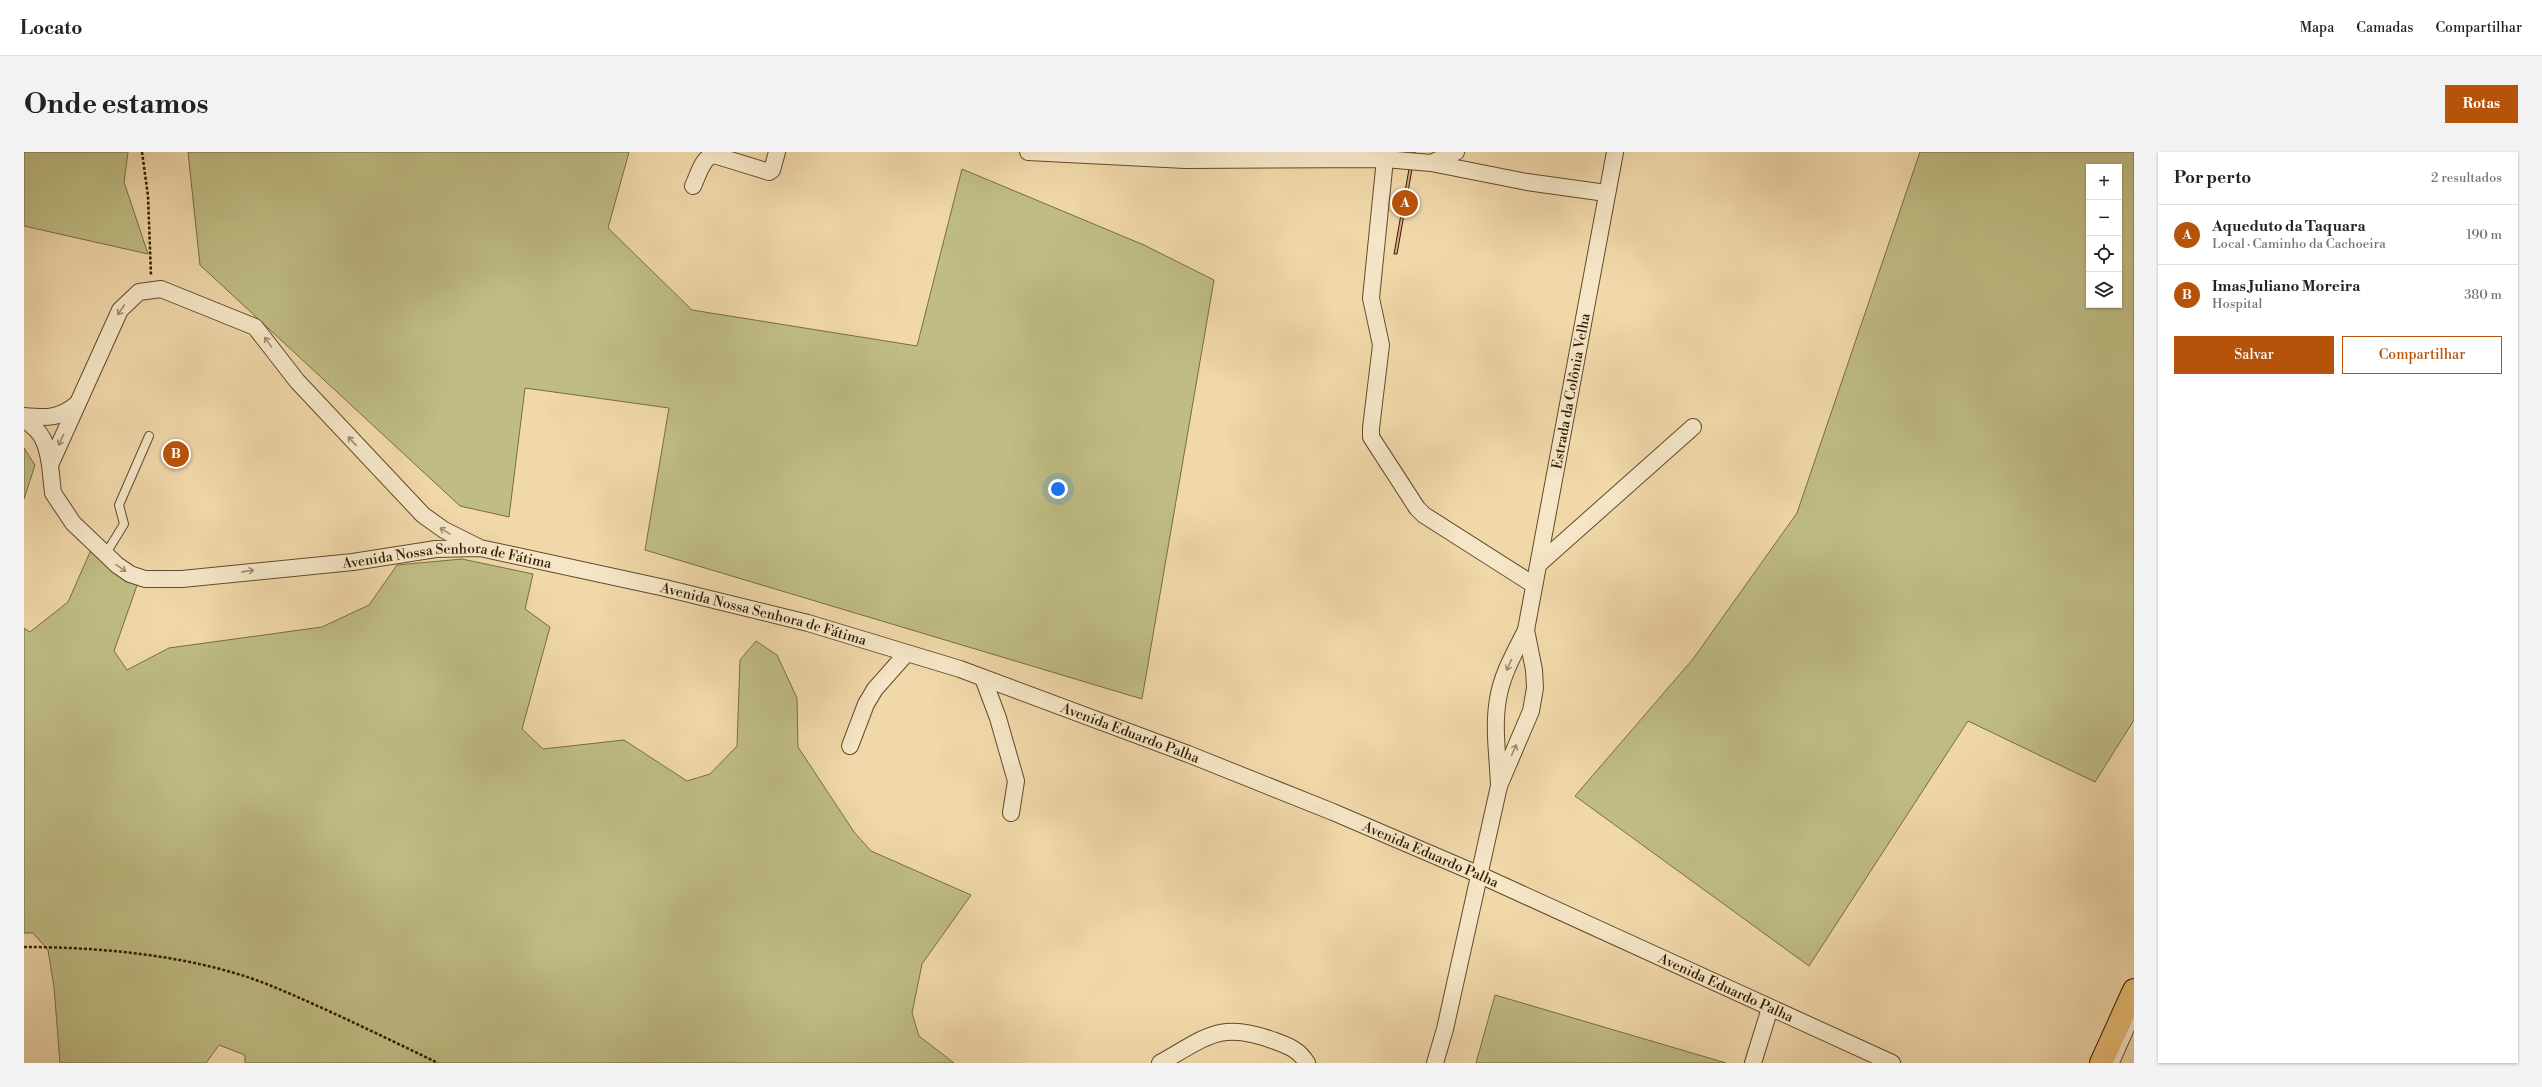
<!DOCTYPE html>
<html lang="pt">
<head>
<meta charset="utf-8">
<style>
  :root { --surface:#fff; --page:#f2f2f2; --text:#222; --muted:#767676; --line:#e0e0e0; --accent:#b45309 }
  body { margin:0; font-family:"Libre Bodoni",serif; background:var(--page); color:var(--text) }
  .controls { position:absolute; right:12px; top:12px; display:grid; overflow:hidden; border-radius:0px; box-shadow:0 1px 3px #0004 }
  .controls button { width:36px; height:36px; display:grid; place-items:center; padding:0; border:0; border-bottom:1px solid var(--line); background:var(--surface); color:var(--text); font:20px sans-serif }
  .you { position:absolute; left:1034px; top:337px; width:14px; height:14px; margin:-10px; border:3px solid #fff; border-radius:50%; background:#1a73e8; box-shadow:0 0 0 6px #1a73e833 }
  .badge { display:grid; place-items:center; width:26px; height:26px; border-radius:50%; background:var(--accent); color:#fff; font-size:13px; font-weight:700 }
  .pin { position:absolute; translate:-50% -50%; border:2px solid #fff; box-shadow:0 1px 4px #0006 }
  .list { margin:0; padding:0; list-style:none }
  h2 { display:flex; justify-content:space-between; align-items:center; height:52px; margin:0; padding:0 16px; font-size:17px }
  h2 small { font-size:13px; font-weight:400; color:var(--muted) }
  .list li { display:grid; grid-template-columns:26px 1fr auto; gap:12px; align-items:center; box-sizing:border-box; height:60px; padding:0 16px; border-top:1px solid var(--line) }
  .list b { display:block; font-size:15px; white-space:nowrap }
  .list p { margin:0; font-size:13px; white-space:nowrap; color:var(--muted) }
  .list em { font-size:13px; font-style:normal; color:var(--muted) }
  .actions { display:flex; gap:8px; padding:12px 16px }
  .actions a { flex:1; padding:9px 0; border:1px solid var(--accent); border-radius:0px; text-align:center; font-size:14px; color:var(--accent) }
  .actions .main { background:var(--accent); color:#fff }
  .icon { flex:none; width:22px; height:22px; fill:none; stroke:currentColor; stroke-width:2; stroke-linecap:round; stroke-linejoin:round }
  .map { position:relative; flex:none; width:2110px; height:911px; overflow:hidden; border-radius:0px }
  header { display:flex; align-items:center; gap:24px; box-sizing:border-box; height:56px; padding:0 20px; background:var(--surface); border-bottom:1px solid var(--line) }
  header strong { font-size:19px }
  nav { display:flex; gap:22px; margin-inline-start:auto; font-size:14px }
  .intro { display:flex; align-items:center; justify-content:space-between; box-sizing:border-box; height:96px; padding:0 24px }
  h1 { margin:0; font-size:28px }
  .button { padding:10px 18px; border-radius:0px; background:var(--accent); color:#fff; font-size:14px; font-weight:700 }
  main { display:flex; gap:24px; padding:0 24px }
  aside { flex:1; background:var(--surface); border-radius:0px; box-shadow:0 1px 3px #0004 }
  .map>svg:first-child { display:block }
  .green { fill:#bfbd84; stroke:#796c42; fill-rule:evenodd }
  .building { fill:#e2a686; stroke:#331a01 }
  .lines { fill:none; stroke-linecap:round; stroke-linejoin:round }
  .service-casing { stroke:#624a2b; stroke-width:10 }
  .minor-casing { stroke:#624a2b; stroke-width:18 }
  .motorway-casing { stroke:#331a01; stroke-width:24 }
  .path { stroke:#331a01; stroke-width:2.5; stroke-dasharray:3 2; stroke-linecap:butt }
  .service { stroke:#f5e6c7; stroke-width:8 }
  .minor { stroke:#f5e6c7; stroke-width:16 }
  .motorway { stroke:#e8bc74; stroke-width:22 }
  .oneway { stroke:#9e8a6e }
  .labels { text-anchor:middle; stroke-width:4; stroke-linejoin:round; paint-order:stroke }
  .street-label { font-size:14px; fill:#331a01; stroke:#f5e6c7 }
</style>
</head>
<body>
<header>
<strong>Locato</strong>
<nav><a>Mapa</a><a>Camadas</a><a>Compartilhar</a></nav>
</header>
<div class="intro"><h1>Onde estamos</h1><a class="button">Rotas</a></div>
<main>
<div class="map">
<svg width="2110" height="911" viewBox="0 0 2110 911">
  <rect width="100%" height="100%" fill="#f0d8a9"/>
  <filter id="stains"><feTurbulence type="fractalNoise" baseFrequency=".005" numOctaves="4"/><feColorMatrix values="0 0 0 0 .2 0 0 0 0 .09 0 0 0 0 .02 0 0 0 .5 -.17"/></filter>
  <radialGradient id="worn" r=".72"><stop offset=".6" stop-color="#630" stop-opacity="0"/><stop offset="1" stop-color="#630" stop-opacity=".3"/></radialGradient>
  <!-- green -->
  <g class="green">
    <path d="M0,0H104L100,30L124,102L0,74Z"/>
    <path d="M164,0H605L584,76L668,158L893,194L938,17L1120,93L1190,128L1118,547L621,398L645,256L501,236L485,365L436,354L176,113Z"/>
    <path d="M1896,0H2110V568L2071,630L1944,569L1785,814L1551,644L1669,507L1773,361ZM2065,15H2095V153H2065Z"/>
    <path d="M0,296L11,313L0,347Z"/>
    <path d="M70,391L117,422L90,499L103,518L145,496L298,475L345,453L373,413L438,407L509,422L501,457L526,475L498,577L519,597L600,588L663,629L686,622L713,594L716,508L732,489L753,503L773,546L774,595L830,680L847,699L947,743L898,812L888,861L895,884L930,911H221V903L195,893L182,911H36L30,835L24,798L9,781H0V476L6,480L44,450Z"/>
    <path d="M1471,843L1702,911H1452Z"/>
  </g>
  <!-- building -->
  <path class="building" d="M1388,0H1391L1373,102H1370Z"/>
  <g class="lines">
    <!-- service casing -->
    <g class="service-casing">
      <g id="service">
        <path d="M81,403L100,372L95,353L125,284"/>
        <path d="M2091,911L2110,868"/>
      </g>
    </g>
    <!-- minor casing -->
    <g class="minor-casing">
      <g id="minor">
        <path d="M1004,0L1161,8L1361,7L1407,11L1432,0"/>
        <path d="M1361,7L1347,146L1357,193L1347,276V285L1393,356L1400,363L1510,433"/>
        <path d="M1407,11L1503,30L1582,41"/>
        <path d="M669,34C674,24 678,5 690,3L745,20L748,18L753,0"/>
        <path d="M0,264C22,266 35,267 53,252"/>
        <path d="M0,268C19,279 23,293 26,313"/>
        <path id="s1" d="M456,396L420,378L399,363L273,229L231,175L137,137L115,140L96,158L26,313L29,341L49,371L93,413L106,422L121,427H158L329,410L412,397L456,396L641,436L784,471L936,517L1164,602L1309,660L1456,723L1868,911"/>
        <path d="M1516,411L1669,275"/>
        <path d="M959,526L974,566L992,629L987,661"/>
        <path d="M826,594L842,552L851,537L882,502"/>
        <path id="s2" d="M1475,634C1474,605 1469,575 1474,547C1478,522 1491,500 1502,478L1591,0"/>
        <path d="M1136,911C1183,885 1196,868 1251,889C1265,894 1275,898 1283,911"/>
        <path d="M1411,911L1421,877L1475,634L1507,559L1511,536L1510,518L1502,478"/>
        <path d="M1729,911L1746,856"/>
      </g>
    </g>
    <!-- motorway casing -->
    <g class="motorway-casing">
      <path id="motorway" d="M2077,911L2110,838"/>
    </g>
    <!-- path -->
    <g class="path">
      <path d="M118,0L124,44L127,123"/>
      <path d="M0,795C79,795 176,804 250,835C305,858 360,885 414,911"/>
    </g>
    <!-- service -->
    <use href="#service" class="service"/>
    <!-- minor -->
    <use href="#minor" class="minor"/>
    <!-- motorway -->
    <use href="#motorway" class="motorway"/>
  </g>
  <!-- one-way arrows -->
  <defs><path id="oneway-shaft" d="M-6 0H5M1.5-3L5.5 0L1.5 3" fill="none" stroke-width="1.6" stroke-linecap="round" stroke-linejoin="round"/></defs>
  <g class="oneway">
    <use href="#oneway-shaft" transform="translate(97 158) rotate(124)"/>
    <use href="#oneway-shaft" transform="translate(244 190) rotate(-125)"/>
    <use href="#oneway-shaft" transform="translate(37 288) rotate(114)"/>
    <use href="#oneway-shaft" transform="translate(328 289) rotate(-133)"/>
    <use href="#oneway-shaft" transform="translate(421 379) rotate(-149)"/>
    <use href="#oneway-shaft" transform="translate(97 416) rotate(35)"/>
    <use href="#oneway-shaft" transform="translate(224 419) rotate(-8)"/>
    <use href="#oneway-shaft" transform="translate(1485 513) rotate(114)"/>
    <use href="#oneway-shaft" transform="translate(1490 598) rotate(-66)"/>
  </g>
  <g class="labels">
    <!-- street labels -->
    <g class="street-label">
      <text dy="5" stroke="none"><textPath href="#s2" startOffset="405">Estrada da Colônia Velha</textPath></text>
      <text dy="5" stroke="none"><textPath href="#s1" startOffset="1099">Avenida Nossa Senhora de Fátima</textPath></text>
      <text dy="5" stroke="none"><textPath href="#s1" startOffset="1423">Avenida Nossa Senhora de Fátima</textPath></text>
      <text dy="5" stroke="none"><textPath href="#s1" startOffset="1809">Avenida Eduardo Palha</textPath></text>
      <text dy="5" stroke="none"><textPath href="#s1" startOffset="2133">Avenida Eduardo Palha</textPath></text>
      <text dy="5" stroke="none"><textPath href="#s1" startOffset="2457">Avenida Eduardo Palha</textPath></text>
    </g>
  </g>
  <rect width="100%" height="100%" filter="url(#stains)"/>
  <rect width="100%" height="100%" fill="url(#worn)"/>
</svg>
<div class="controls">
<button>+</button>
<button>−</button>
<button><svg class="icon" aria-label="locate" viewBox="0 0 24 24"><circle cx="12" cy="12" r="6"/><path d="M12 2v4M12 18v4M2 12h4M18 12h4"/></svg></button>
<button><svg class="icon" aria-label="layers" viewBox="0 0 24 24"><path d="M12 4l9 5-9 5-9-5zM3 14l9 5 9-5"/></svg></button>
</div>
<div class="you"></div>
<div class="pin badge" style="left:1381px;top:51px">A</div>
<div class="pin badge" style="left:152px;top:302px">B</div>
</div>
<aside>
<h2>Por perto<small>2 resultados</small></h2>
<ul class="list">
<li><span class="badge">A</span><div><b>Aqueduto da Taquara</b><p>Local · Caminho da Cachoeira</p></div><em>190 m</em></li>
<li><span class="badge">B</span><div><b>Imas Juliano Moreira</b><p>Hospital</p></div><em>380 m</em></li>
</ul>
<div class="actions"><a class="main">Salvar</a><a>Compartilhar</a></div>
</aside>
</main>
</body>
</html>
